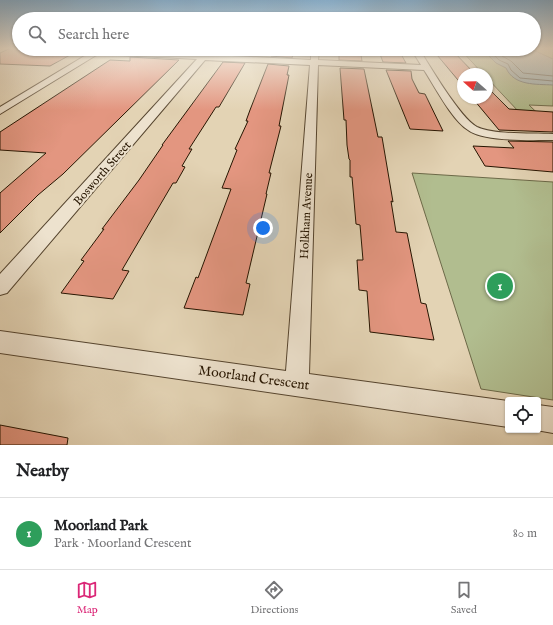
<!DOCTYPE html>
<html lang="en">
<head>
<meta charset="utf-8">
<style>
  :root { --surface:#fff; --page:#f2f2f2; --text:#202124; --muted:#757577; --line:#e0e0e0; --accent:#db2777 }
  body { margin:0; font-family:"IM FELL English",serif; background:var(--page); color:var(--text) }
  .controls { position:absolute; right:12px; bottom:12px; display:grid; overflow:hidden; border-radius:4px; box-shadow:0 1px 3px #0004 }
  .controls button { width:36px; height:36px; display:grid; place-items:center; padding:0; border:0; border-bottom:1px solid var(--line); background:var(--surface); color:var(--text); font:20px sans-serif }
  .compass { position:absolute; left:457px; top:68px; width:36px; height:36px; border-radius:50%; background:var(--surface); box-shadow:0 1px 3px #0004; rotate:290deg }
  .you { position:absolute; left:263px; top:228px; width:14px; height:14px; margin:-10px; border:3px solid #fff; border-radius:50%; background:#1a73e8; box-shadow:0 0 0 6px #1a73e833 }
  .badge { display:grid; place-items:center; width:26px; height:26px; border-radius:50%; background:var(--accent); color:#fff; font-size:13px; font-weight:700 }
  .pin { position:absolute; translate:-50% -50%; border:2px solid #fff; box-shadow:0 1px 4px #0006 }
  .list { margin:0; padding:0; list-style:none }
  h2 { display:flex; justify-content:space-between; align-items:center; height:52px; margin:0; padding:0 16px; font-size:17px }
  h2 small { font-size:13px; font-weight:400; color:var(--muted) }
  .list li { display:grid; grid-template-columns:26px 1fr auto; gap:12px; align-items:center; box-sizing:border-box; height:72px; padding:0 16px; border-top:1px solid var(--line) }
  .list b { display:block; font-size:15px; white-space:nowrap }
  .list p { margin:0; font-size:13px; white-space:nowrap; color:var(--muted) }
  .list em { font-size:13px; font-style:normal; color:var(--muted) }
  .icon { flex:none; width:22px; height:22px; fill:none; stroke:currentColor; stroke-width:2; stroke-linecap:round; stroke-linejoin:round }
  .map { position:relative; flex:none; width:553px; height:445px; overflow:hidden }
  .search { position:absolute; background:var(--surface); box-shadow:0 1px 3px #0004; left:12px; right:12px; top:12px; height:44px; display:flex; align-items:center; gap:10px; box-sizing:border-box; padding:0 14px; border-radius:22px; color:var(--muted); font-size:15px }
  .sheet { height:124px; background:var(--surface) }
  nav { display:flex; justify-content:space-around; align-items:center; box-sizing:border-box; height:56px; border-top:1px solid var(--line); background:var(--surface); font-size:11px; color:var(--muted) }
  nav a { display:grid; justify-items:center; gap:2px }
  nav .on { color:var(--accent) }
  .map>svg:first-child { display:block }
  .green { fill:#b1bd8f; stroke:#6c6948 }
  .water { fill:#9cb4b9; stroke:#6d746f }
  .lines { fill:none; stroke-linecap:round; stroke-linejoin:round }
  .shore { stroke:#61645d; stroke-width:1 }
  .building { fill:#e39680; stroke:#261501 }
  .minor-casing { stroke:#55442e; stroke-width:2 }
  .minor { fill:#ede2ce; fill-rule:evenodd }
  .labels { text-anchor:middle; stroke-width:4; stroke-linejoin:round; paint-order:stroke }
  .street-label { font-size:12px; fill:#261501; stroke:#ede2ce }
  .near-street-label { font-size:14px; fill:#261501; stroke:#ede2ce }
</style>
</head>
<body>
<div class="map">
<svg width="553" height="445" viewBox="0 0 553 445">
  <rect width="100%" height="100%" fill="#e3d3b4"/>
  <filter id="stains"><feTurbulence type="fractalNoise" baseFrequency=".005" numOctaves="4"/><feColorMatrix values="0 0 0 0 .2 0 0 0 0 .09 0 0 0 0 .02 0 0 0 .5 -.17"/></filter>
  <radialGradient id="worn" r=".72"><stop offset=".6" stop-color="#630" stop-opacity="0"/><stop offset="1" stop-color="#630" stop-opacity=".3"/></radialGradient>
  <!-- green -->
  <g class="green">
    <path d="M534,48H553V106L529,105L553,128L535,129L487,78V74H483L460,49Z"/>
    <path d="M412,173L553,182V400L481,389Z"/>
  </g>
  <!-- water -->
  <path class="water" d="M482,49H531L553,59V85C536,84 514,86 506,68L496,63Z"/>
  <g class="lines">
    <!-- shore -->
    <g class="shore">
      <path d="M488,49L499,60L508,64L511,70L520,78L553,81"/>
      <path d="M496,49L502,56L511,61L523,73L553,76"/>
    </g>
  </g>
  <!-- building -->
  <g class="building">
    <path d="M11,48L19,49H81L50,66L0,64V53Z"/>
    <path d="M130,49H190L187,52Z"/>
    <path d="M233,49H253L249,55L229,54Z"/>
    <path d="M274,49H294L292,58L271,56Z"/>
    <path d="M339,49H360L362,61L339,60Z"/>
    <path d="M378,49H398L406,63L383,62Z"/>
    <path d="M432,49H451L475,74H463V86Z"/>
    <path d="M130,57L179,60L63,174L38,195L0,233V193L46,153L0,150V132L110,60L130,61Z"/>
    <path d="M223,62L245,63L219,107H216L189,149H192L182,166L185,167L176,183H173L122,270L129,271L113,299L61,293L84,261L81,260L104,229H102L139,180L163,145H162Z"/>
    <path d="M268,64L289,66L287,75H289L279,126H281L269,173H271L266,194H267L246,283L250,284L243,315L184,308L196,277L198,278L231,189L222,188L237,150L235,149L248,121H246L250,110Z"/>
    <path d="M340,68L364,69L378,137H382L393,202L391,201L396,232L407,233L421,303L426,304L434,340L370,332L367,291L359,290L357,260H363L360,225L356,224L352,177H350V160L349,159L347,145L346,120H344Z"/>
    <path d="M386,70L411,71L412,79L419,93L425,94L443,131L410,129Z"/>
    <path d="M487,87L509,109L553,112V132L499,130L474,100H475L473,98H487Z"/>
    <path d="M508,141L553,142V172L485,166L473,146L514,148Z"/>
    <path d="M0,425L68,438L67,445H0Z"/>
  </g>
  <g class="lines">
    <!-- minor casing -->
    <g class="minor-casing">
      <g id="minor">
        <path d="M96,49L311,60V49H319L318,60L421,65L411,49H419C430,66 460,118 477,127C493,135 534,133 553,134V140C532,140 484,142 468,130C452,120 435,87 424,70L318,65L309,374L508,401V427L0,353V331L286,371L310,65L205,60L7,293L0,295V274L197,59L98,54L0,114V107Z"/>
        <path d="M538,405L553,407V433L536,430H538Z"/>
      </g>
    </g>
    <!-- minor -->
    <use href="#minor" class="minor"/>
  </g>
  <!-- sky -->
  <linearGradient id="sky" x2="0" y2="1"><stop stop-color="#89b4d5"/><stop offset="0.44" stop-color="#f2ebdd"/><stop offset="1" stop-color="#f2ebdd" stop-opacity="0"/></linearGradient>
  <rect width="553" height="110" fill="url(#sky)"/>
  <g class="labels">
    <!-- street labels -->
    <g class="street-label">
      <text transform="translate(102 173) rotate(-49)" y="4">Bosworth Street</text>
      <text transform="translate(306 216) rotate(-87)" y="4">Holkham Avenue</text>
    </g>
    <!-- near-street labels -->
    <g class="near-street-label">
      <text transform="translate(254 377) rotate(8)" y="5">Moorland Crescent</text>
    </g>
  </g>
  <rect width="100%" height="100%" filter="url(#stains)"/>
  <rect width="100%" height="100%" fill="url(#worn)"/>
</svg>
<div class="controls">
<button><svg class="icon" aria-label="locate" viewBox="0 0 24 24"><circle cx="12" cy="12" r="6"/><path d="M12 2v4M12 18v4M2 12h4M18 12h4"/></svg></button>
</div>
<svg class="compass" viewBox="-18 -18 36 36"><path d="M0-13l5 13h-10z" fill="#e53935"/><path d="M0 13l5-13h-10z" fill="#757577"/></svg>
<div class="you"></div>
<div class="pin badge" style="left:500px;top:286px;background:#2e9e5b">1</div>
<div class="search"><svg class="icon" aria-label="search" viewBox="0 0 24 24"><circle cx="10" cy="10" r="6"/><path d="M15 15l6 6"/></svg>Search here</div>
</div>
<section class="sheet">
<h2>Nearby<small></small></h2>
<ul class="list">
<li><span class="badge" style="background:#2e9e5b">1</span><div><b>Moorland Park</b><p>Park · Moorland Crescent</p></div><em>80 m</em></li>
</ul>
</section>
<nav>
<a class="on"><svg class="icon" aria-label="map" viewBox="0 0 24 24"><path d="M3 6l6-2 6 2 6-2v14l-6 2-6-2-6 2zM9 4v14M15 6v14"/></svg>Map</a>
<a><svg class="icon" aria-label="directions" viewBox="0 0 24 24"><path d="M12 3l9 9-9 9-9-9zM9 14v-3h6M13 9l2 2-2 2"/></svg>Directions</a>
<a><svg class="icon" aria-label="saved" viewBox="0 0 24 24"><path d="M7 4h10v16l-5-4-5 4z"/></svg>Saved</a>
</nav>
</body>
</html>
